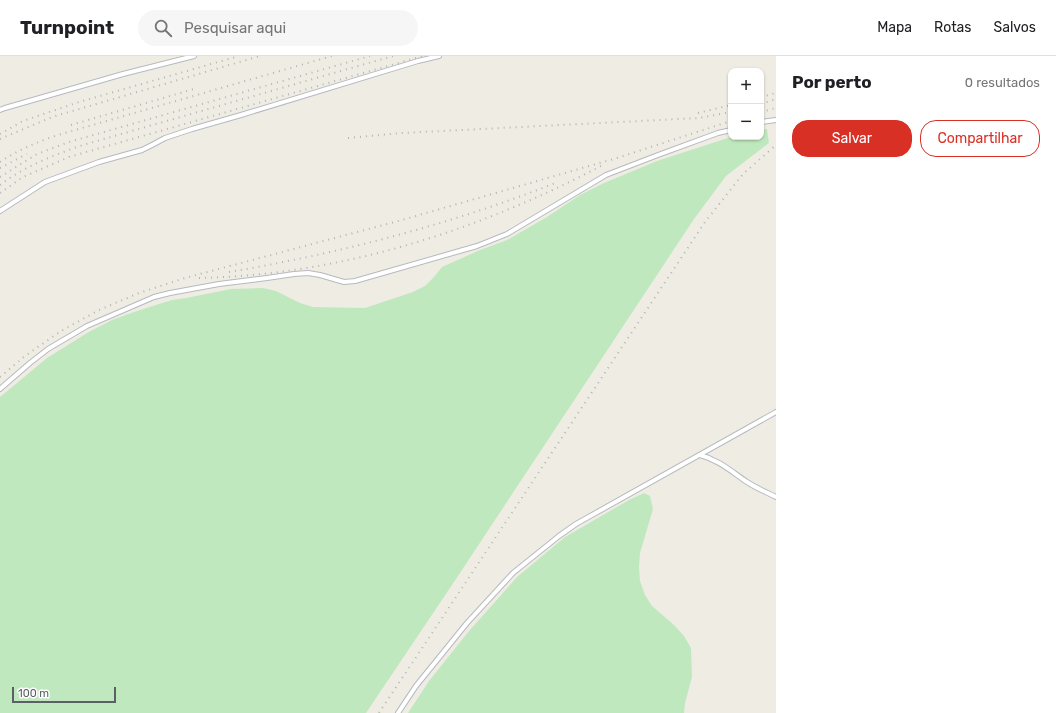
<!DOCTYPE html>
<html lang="pt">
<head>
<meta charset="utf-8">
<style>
  :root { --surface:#fff; --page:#f6f6f6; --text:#202124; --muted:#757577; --line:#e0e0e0; --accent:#d93025 }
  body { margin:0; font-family:Rubik,sans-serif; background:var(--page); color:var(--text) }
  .controls { position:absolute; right:12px; top:12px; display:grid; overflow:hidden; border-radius:8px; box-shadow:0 1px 3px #0004 }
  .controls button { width:36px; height:36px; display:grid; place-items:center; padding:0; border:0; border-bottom:1px solid var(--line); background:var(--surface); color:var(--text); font:20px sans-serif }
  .scale { position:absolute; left:12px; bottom:10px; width:104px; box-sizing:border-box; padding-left:4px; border:2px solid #5c6065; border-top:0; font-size:11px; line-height:14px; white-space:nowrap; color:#5c6065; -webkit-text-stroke:3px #fff; paint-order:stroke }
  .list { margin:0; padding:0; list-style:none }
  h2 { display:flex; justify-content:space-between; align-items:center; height:52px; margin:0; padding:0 16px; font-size:17px }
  h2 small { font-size:13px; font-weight:400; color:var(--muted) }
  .actions { display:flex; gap:8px; padding:12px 16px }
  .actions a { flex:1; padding:9px 0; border:1px solid var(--accent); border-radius:16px; text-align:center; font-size:14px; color:var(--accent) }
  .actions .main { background:var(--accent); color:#fff }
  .icon { flex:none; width:22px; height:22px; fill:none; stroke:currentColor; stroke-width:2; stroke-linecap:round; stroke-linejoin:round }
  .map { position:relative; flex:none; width:776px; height:657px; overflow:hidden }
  header { display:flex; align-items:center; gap:24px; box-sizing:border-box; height:56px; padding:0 20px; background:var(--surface); border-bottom:1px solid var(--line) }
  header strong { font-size:19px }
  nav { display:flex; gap:22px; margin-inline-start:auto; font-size:14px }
  .search { width:280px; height:36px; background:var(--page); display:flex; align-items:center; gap:10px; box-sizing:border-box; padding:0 14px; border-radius:22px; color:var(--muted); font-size:15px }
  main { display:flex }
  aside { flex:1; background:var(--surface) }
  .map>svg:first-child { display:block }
  .green { fill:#c0e8be }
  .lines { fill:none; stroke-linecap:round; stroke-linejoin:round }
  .service-casing { stroke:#b6babf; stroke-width:6 }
  .service { stroke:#fff; stroke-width:4 }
  .rail { stroke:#b3b4b5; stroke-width:2; stroke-dasharray:1 5; stroke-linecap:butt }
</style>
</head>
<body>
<header>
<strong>Turnpoint</strong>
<div class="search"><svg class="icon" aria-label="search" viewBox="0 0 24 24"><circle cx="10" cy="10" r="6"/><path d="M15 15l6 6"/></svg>Pesquisar aqui</div>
<nav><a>Mapa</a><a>Rotas</a><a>Salvos</a></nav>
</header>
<main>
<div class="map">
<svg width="776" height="657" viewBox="0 0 776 657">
  <rect width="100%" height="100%" fill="#efece4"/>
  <!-- green -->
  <g class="green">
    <path d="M767,73L769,87L726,120L694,163L456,523L366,657H0V341L47,302L87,277L112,264L134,256L159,248L172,244L186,242L231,233L263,232L276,235L300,247L313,251L365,252L413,236L425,230L434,221L442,211L480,194L507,184L547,161L580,139L604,127L657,105L731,81H761V74Z"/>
    <path d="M644,437L650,440L653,453L640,497L639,511L640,525L645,539L652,550L674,569L684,580L691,592L692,621L685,647L684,657H408L429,625L469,575L517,521L565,481L629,444Z"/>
  </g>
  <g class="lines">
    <!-- service casing -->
    <g class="service-casing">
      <g id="service">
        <path d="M0,54L5,52L123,18L194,0"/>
        <path d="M761,66L776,64"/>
        <path d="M0,155L45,126L99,106L142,94L154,88L165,82L192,73L241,59L418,5L439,0"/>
        <path d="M0,333L30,307L48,293L87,270L154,241L170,237L219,228L267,222L294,218L308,217L320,219L344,226L355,225L477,190L507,178L606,119L658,99L718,77L731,74"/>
        <path d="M700,399C719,404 732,416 747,426C756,432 766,436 776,441"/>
        <path d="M398,657L416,630L467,567L513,517L559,480L576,468L776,356"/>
      </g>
    </g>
    <!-- service -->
    <use href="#service" class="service"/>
    <!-- rail -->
    <g class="rail">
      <path d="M761,41L776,37"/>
      <path d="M761,48L776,43"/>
      <path d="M761,56L776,52"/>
      <path d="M698,57L731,49"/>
      <path d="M71,69L194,33"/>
      <path d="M0,78L23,65L79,46L239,0"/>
      <path d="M348,82L402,77L699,62L731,56"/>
      <path d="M0,83L52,61L260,0"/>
      <path d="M0,106C18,94 37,86 58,79L332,0"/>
      <path d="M0,112L27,98"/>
      <path d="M0,121L37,98L69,86L370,0"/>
      <path d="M0,129C25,110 54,99 83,89L393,0"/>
      <path d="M0,137L23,121L69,101L423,0"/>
      <path d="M229,216C341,197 452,168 558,126"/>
      <path d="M199,222C340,219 477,175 601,110"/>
      <path d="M0,321L25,300L61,275L99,254L139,237L185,222L402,164L617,102L731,65"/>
      <path d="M379,657L705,166L743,118L776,89"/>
    </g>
  </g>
</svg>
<div class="controls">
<button>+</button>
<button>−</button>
</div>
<div class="scale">100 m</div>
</div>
<aside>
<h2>Por perto<small>0 resultados</small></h2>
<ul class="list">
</ul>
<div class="actions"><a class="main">Salvar</a><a>Compartilhar</a></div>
</aside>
</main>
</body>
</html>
